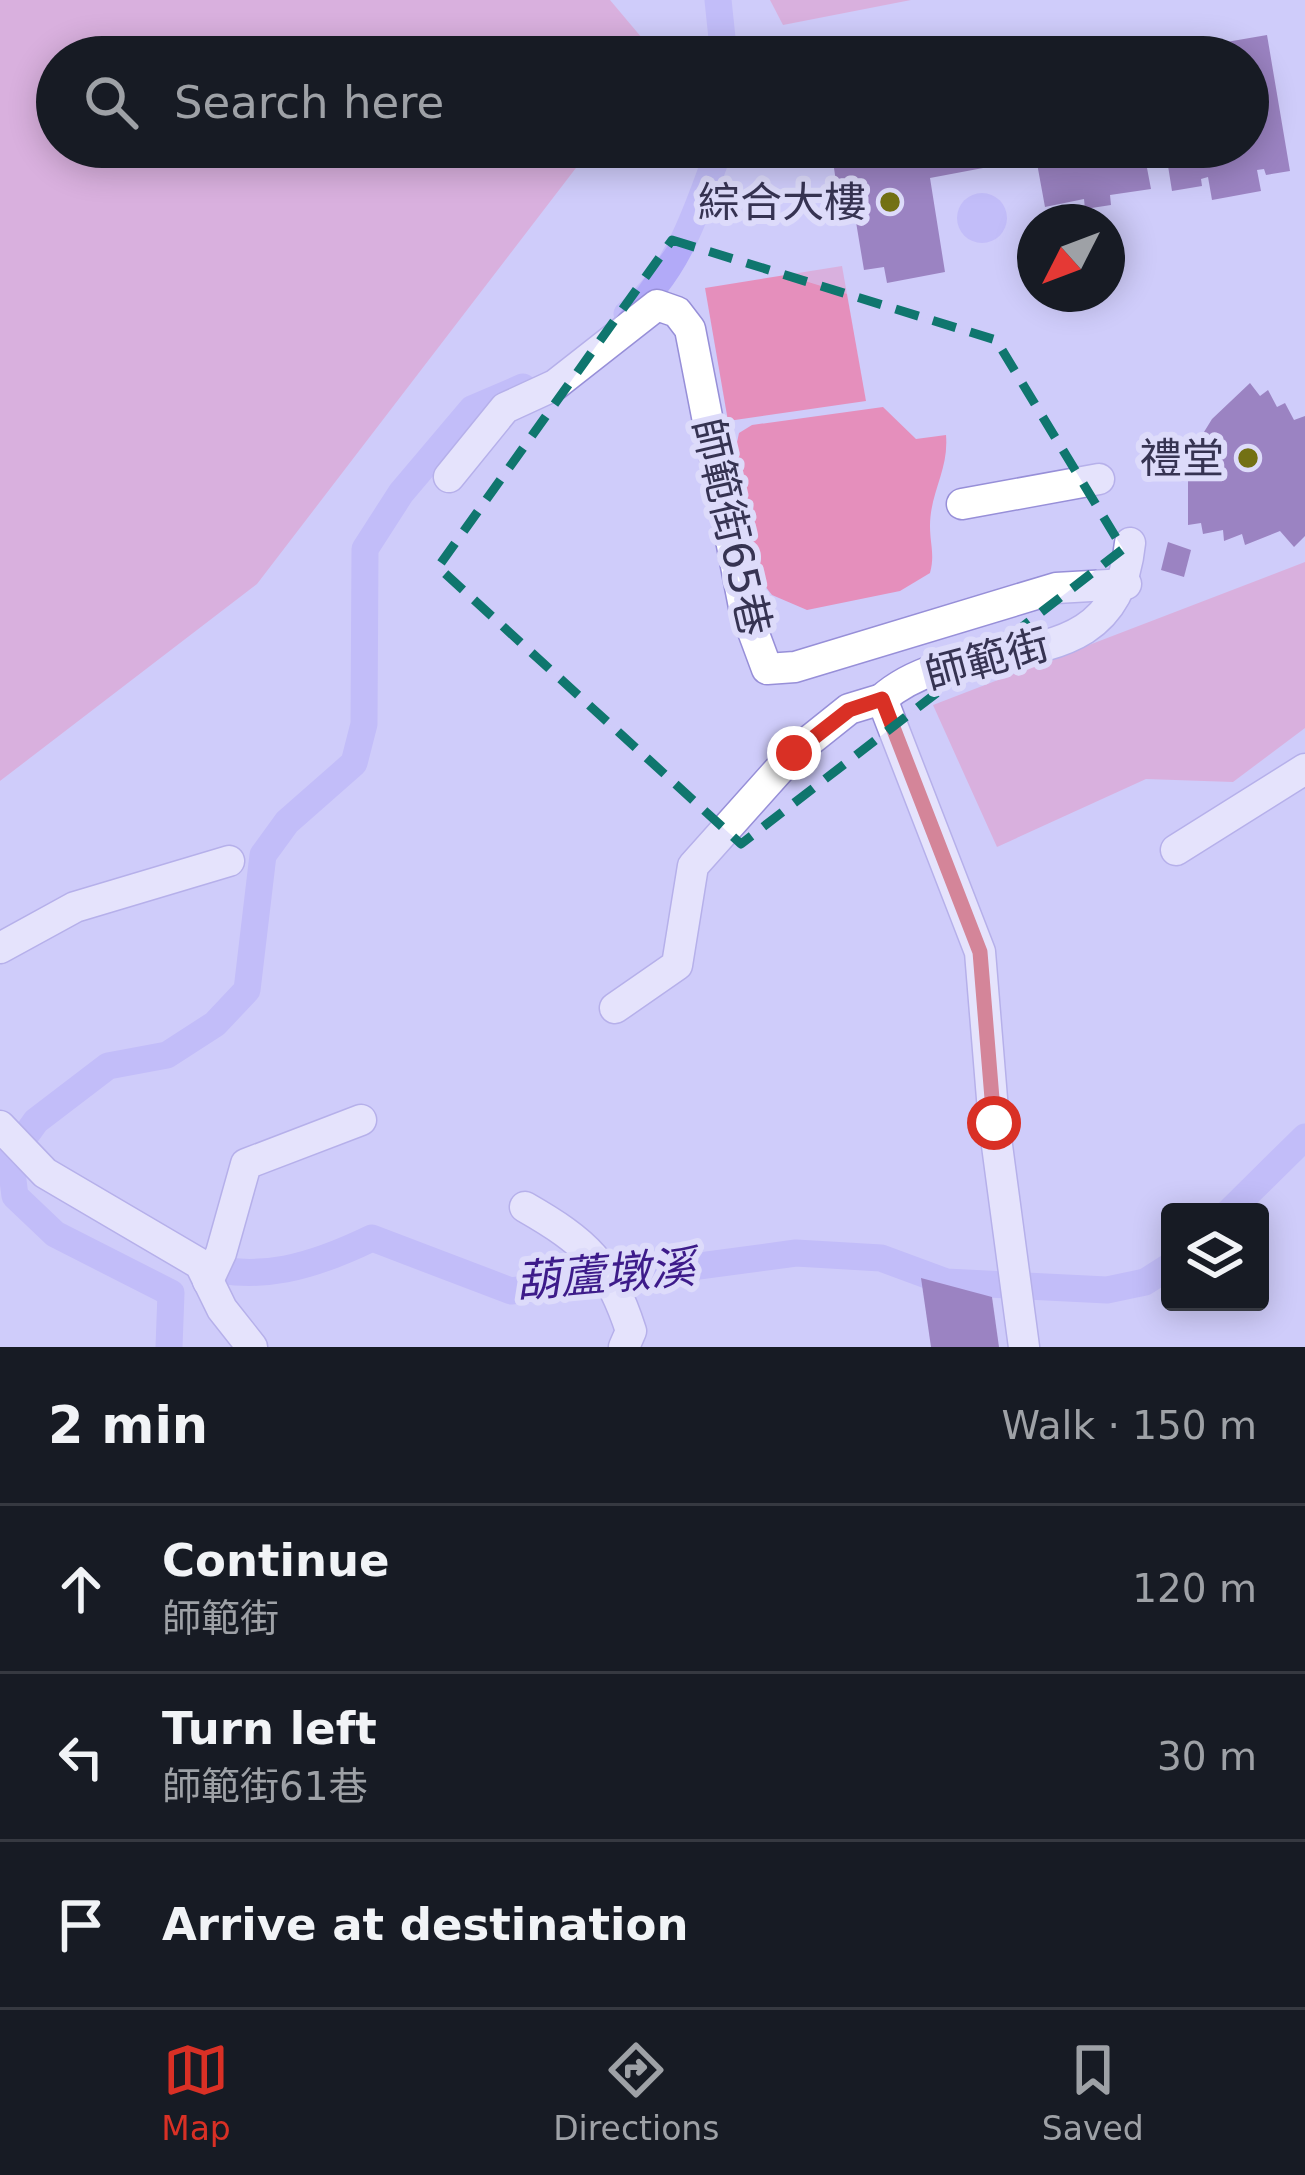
<!DOCTYPE html>
<html lang="en">
<head>
<meta charset="utf-8">
<style>
  :root { --surface:#171b24; --page:#20242c; --text:#f1f3f6; --muted:#9ea1a6; --line:#363941; --accent:#d93025 }
  body { margin:0; font-family:"DejaVu Sans","Noto Sans TC",sans-serif; background:var(--page); color:var(--text) }
  .controls { position:absolute; right:36px; bottom:36px; display:grid; overflow:hidden; border-radius:12px; box-shadow:0 6px 30px #0003 }
  .controls button { width:108px; height:108px; display:grid; place-items:center; padding:0; border:0; border-bottom:3px solid var(--line); background:var(--surface); color:var(--text); font:60px sans-serif }
  .compass { position:absolute; left:1017px; top:204px; width:108px; height:108px; border-radius:50%; background:var(--surface); box-shadow:0 6px 30px #0003; rotate:228deg }
  .stop { position:absolute; width:36px; height:36px; margin:-27px; border:9px solid #d93025; border-radius:50%; background:#fff }
  .stop.end { background:#d93025; border-color:#fff; box-shadow:0 3px 12px #0008 }
  .list { margin:0; padding:0; list-style:none }
  h2 { display:flex; justify-content:space-between; align-items:center; height:156px; margin:0; padding:0 48px; font-size:51px }
  h2 small { font-size:39px; font-weight:400; color:var(--muted) }
  .list li { display:grid; grid-template-columns:78px 1fr auto; gap:36px; align-items:center; box-sizing:border-box; height:168px; padding:0 48px; border-top:3px solid var(--line) }
  .list b { display:block; font-size:45px; white-space:nowrap }
  .list p { margin:0; font-size:39px; white-space:nowrap; color:var(--muted) }
  .list em { font-size:39px; font-style:normal; color:var(--muted) }
  .icon { flex:none; width:66px; height:66px; fill:none; stroke:currentColor; stroke-width:2; stroke-linecap:round; stroke-linejoin:round }
  .map { position:relative; flex:none; width:1305px; height:1347px; overflow:hidden }
  .search { position:absolute; background:var(--surface); box-shadow:0 6px 30px #0003; left:36px; right:36px; top:36px; height:132px; display:flex; align-items:center; gap:30px; box-sizing:border-box; padding:0 42px; border-radius:66px; color:var(--muted); font-size:45px }
  .sheet { height:660px; background:var(--surface) }
  nav { display:flex; justify-content:space-around; align-items:center; box-sizing:border-box; height:168px; border-top:3px solid var(--line); background:var(--surface); font-size:33px; color:var(--muted) }
  nav a { display:grid; justify-items:center; gap:6px }
  nav .on { color:var(--accent) }
  .map>svg:first-child { display:block }
  .green { fill:#e58fbc }
  .water { fill:#b2aaf8 }
  .lines { fill:none; stroke-linecap:round; stroke-linejoin:round }
  .canal { stroke:#b2aaf8; stroke-width:27 }
  .building { fill:#5c2c7f }
  .minor-casing { stroke:#978fd8; stroke-width:33 }
  .minor { stroke:#fff; stroke-width:30 }
  .route { stroke:#d93025; stroke-width:15 }
  .marked { fill:none; stroke:#0f766e; stroke-width:9; stroke-dasharray:24 15; stroke-linejoin:round }
  .poi-dot { fill:#737114; stroke:#dddbfa; stroke-width:4.5 }
  .labels { text-anchor:middle; stroke-width:12; stroke-linejoin:round; paint-order:stroke }
  .poi-label { font-size:42px; fill:#363352; stroke:#dddbfa; text-anchor:end }
  .street-label { font-size:42px; fill:#363352; stroke:#dddbfa }
  .water-label { font-size:45px; font-style:italic; fill:#3d1b8a; stroke:#dddbfa }
</style>
</head>
<body>
<div class="map">
<svg width="1305" height="1347" viewBox="0 0 1305 1347">
  <rect width="100%" height="100%" fill="#cfccfa"/>
  <!-- green -->
  <g class="green">
    <path d="M0,0H610L658,57H57V147H592L257,584L0,781Z"/>
    <path d="M770,0H911L783,25Z"/>
    <path d="M842,266L866,401L728,421L705,288Z"/>
    <path d="M883,407L916,439L946,435C949,470 930,492 930,526C930,544 935,555 930,573L900,591L807,610L772,595L757,576L736,447L739,433L752,425Z"/>
    <path d="M1305,562V728L1233,782L1146,779L997,847L933,705Z"/>
  </g>
  <!-- water -->
  <circle class="water" cx="982" cy="218" r="25"/>
  <g class="lines">
    <!-- canal -->
    <g class="canal">
      <path d="M718,0L724,57"/>
      <path d="M627,314C679,273 698,207 720,147"/>
      <path d="M1229,1212L1305,1137"/>
      <path d="M194,1264C259,1284 314,1266 372,1238L511,1291L796,1253L881,1258L946,1282L1107,1290L1145,1282L1170,1266"/>
      <path d="M169,1347L171,1293L55,1234L15,1196L10,1157L36,1121L108,1066L167,1055L215,1024L247,990L263,855L287,822L354,763L364,724L365,549L401,493L472,409L523,387"/>
    </g>
  </g>
  <!-- building -->
  <g class="building">
    <path d="M1267,35L1290,171L1266,175L1264,169L1257,170L1261,191L1212,200L1208,177L1201,179L1202,186L1172,191L1165,147H1248V57L1151,55Z"/>
    <path d="M1124,39L1127,57H1040V55Z"/>
    <path d="M831,147H1012L1015,162L930,178L945,272L887,283L884,267L864,270L856,222L836,182Z"/>
    <path d="M1034,147H1143L1151,189L1110,195L1111,205L1085,209L1084,199L1045,207Z"/>
    <path d="M1250,383L1260,396L1268,390L1277,407L1285,403L1294,420L1305,416V536L1294,547L1280,531L1245,545L1242,534L1224,541L1223,530L1203,534L1201,523L1188,525V471L1196,445L1212,419Z"/>
    <path d="M1168,542L1191,550L1184,577L1161,570Z"/>
    <path d="M921,1278L992,1297L999,1347H931Z"/>
  </g>
  <g class="lines">
    <!-- minor casing -->
    <g class="minor-casing">
      <g id="minor">
        <path d="M449,477L505,408L555,385L657,305L677,312L690,329L744,607L767,669L795,667L1056,588L1126,584"/>
        <path d="M962,504L1099,479"/>
        <path d="M1176,850L1305,769"/>
        <path d="M0,948L75,907L229,861"/>
        <path d="M615,1008L677,965L693,866L794,753L849,709L882,699"/>
        <path d="M0,1126L45,1173L200,1264L222,1309L252,1347"/>
        <path d="M525,1207C586,1242 609,1263 631,1331L624,1347"/>
        <path d="M208,1281L221,1253L246,1164L361,1120"/>
        <path d="M1024,1347L994,1123L980,952L882,699C966,625 1115,691 1130,543"/>
      </g>
    </g>
    <!-- minor -->
    <use href="#minor" class="minor"/>
  </g>
  <g class="lines">
    <!-- route -->
    <path class="route" d="M794,753L849,710L882,699L980,952L994,1123"/>
  </g>
  <!-- marked area -->
  <path d="M0 0H1305V1347H0ZM672,240L996,340L1123,549L741,844L438,567Z" fill="#cfccfa" fill-opacity=".55" fill-rule="evenodd"/>
  <path class="marked" d="M672,240L996,340L1123,549L741,844L438,567Z"/>
  <!-- markers -->
  <g class="poi-dot">
    <circle cx="890" cy="202" r="12"/>
    <circle cx="1248" cy="458" r="12"/>
  </g>
  <g class="labels">
    <!-- poi labels -->
    <g class="poi-label">
      <text x="866" y="217">綜合大樓</text>
      <text x="1224" y="473">禮堂</text>
    </g>
    <!-- street labels -->
    <g class="street-label">
      <text transform="translate(732 527) rotate(77)" y="15">師範街65巷</text>
      <text transform="translate(987 659) rotate(-15)" y="15">師範街</text>
    </g>
    <!-- water labels -->
    <g class="water-label">
      <text transform="translate(605 1274) rotate(-5)" y="16">葫蘆墩溪</text>
    </g>
  </g>
</svg>
<div class="controls">
<button><svg class="icon" aria-label="layers" viewBox="0 0 24 24"><path d="M12 4l9 5-9 5-9-5zM3 14l9 5 9-5"/></svg></button>
</div>
<svg class="compass" viewBox="-18 -18 36 36"><path d="M0-13l5 13h-10z" fill="#e53935"/><path d="M0 13l5-13h-10z" fill="#9ea1a6"/></svg>
<div class="stop" style="left:994px;top:1123px"></div>
<div class="stop end" style="left:794px;top:753px"></div>
<div class="search"><svg class="icon" aria-label="search" viewBox="0 0 24 24"><circle cx="10" cy="10" r="6"/><path d="M15 15l6 6"/></svg>Search here</div>
</div>
<section class="sheet">
<h2>2 min<small>Walk · 150 m</small></h2>
<ul class="list">
<li><svg class="icon" aria-label="ahead" viewBox="0 0 24 24"><path d="M12 20V5M6 11l6-6 6 6"/></svg><div><b>Continue</b><p>師範街</p></div><em>120 m</em></li>
<li><svg class="icon" aria-label="left" viewBox="0 0 24 24"><path d="M17 20v-9H6M10 6l-5 5 5 5"/></svg><div><b>Turn left</b><p>師範街61巷</p></div><em>30 m</em></li>
<li><svg class="icon" aria-label="arrive" viewBox="0 0 24 24"><path d="M6 21V4h12l-3 4 3 4H6"/></svg><div><b>Arrive at destination</b></div></li>
</ul>
</section>
<nav>
<a class="on"><svg class="icon" aria-label="map" viewBox="0 0 24 24"><path d="M3 6l6-2 6 2 6-2v14l-6 2-6-2-6 2zM9 4v14M15 6v14"/></svg>Map</a>
<a><svg class="icon" aria-label="directions" viewBox="0 0 24 24"><path d="M12 3l9 9-9 9-9-9zM9 14v-3h6M13 9l2 2-2 2"/></svg>Directions</a>
<a><svg class="icon" aria-label="saved" viewBox="0 0 24 24"><path d="M7 4h10v16l-5-4-5 4z"/></svg>Saved</a>
</nav>
</body>
</html>
